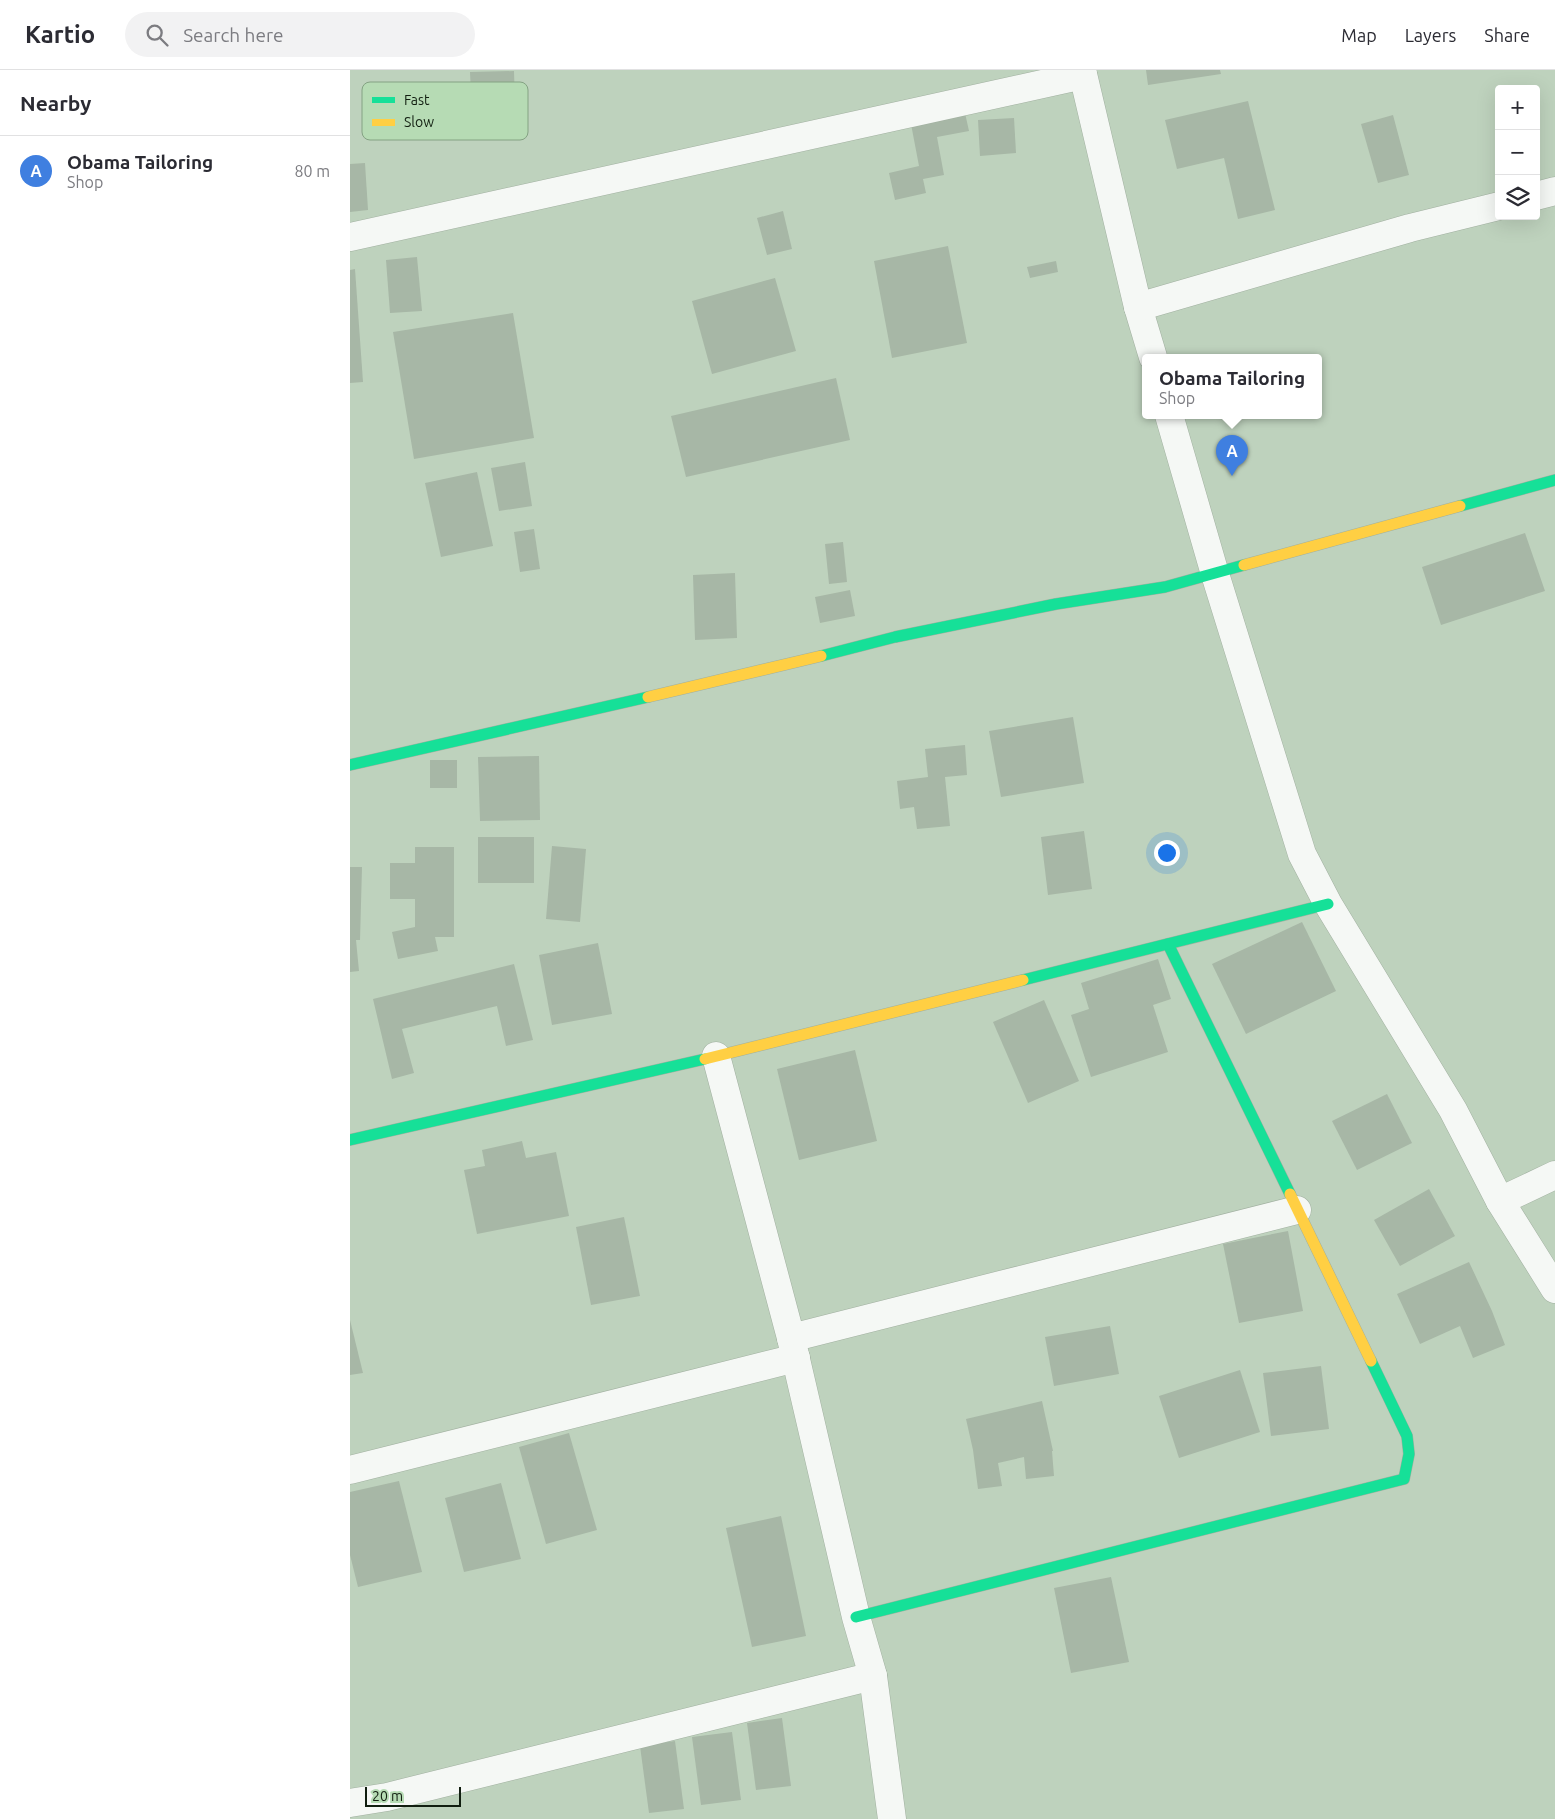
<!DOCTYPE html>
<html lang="en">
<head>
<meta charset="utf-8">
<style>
  :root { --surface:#fff; --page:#f2f2f3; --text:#2b2b33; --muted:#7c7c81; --line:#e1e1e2; --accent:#4e5d4d }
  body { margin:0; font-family:Ubuntu,sans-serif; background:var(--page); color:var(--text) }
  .controls { position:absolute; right:15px; top:15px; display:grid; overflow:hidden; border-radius:5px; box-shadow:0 5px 20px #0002 }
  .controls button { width:45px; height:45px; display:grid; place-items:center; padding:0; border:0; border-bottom:1px solid var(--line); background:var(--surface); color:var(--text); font:25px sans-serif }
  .scale { position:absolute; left:15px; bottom:12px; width:96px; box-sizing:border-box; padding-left:5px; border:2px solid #111e10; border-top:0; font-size:14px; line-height:18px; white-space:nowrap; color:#111e10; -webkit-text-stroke:4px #b6dbb4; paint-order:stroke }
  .you { position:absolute; left:816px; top:782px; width:18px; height:18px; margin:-12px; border:4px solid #fff; border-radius:50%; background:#1a73e8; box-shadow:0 0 0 8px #1a73e833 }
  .badge { display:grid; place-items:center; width:32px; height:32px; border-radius:50%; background:var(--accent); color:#fff; font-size:16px; font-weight:700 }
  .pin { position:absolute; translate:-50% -41px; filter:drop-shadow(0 1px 2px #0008) }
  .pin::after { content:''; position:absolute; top:26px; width:18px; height:15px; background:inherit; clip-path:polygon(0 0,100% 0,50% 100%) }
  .popup { position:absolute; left:792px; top:284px; width:180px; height:65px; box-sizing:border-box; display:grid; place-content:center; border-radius:5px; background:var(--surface); filter:drop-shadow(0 1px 4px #0005); font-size:16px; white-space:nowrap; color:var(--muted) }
  .popup b { font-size:19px; color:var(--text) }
  .popup::after { content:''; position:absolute; left:50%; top:100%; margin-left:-10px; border:10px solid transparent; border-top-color:var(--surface) }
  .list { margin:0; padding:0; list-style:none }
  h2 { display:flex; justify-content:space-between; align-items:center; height:65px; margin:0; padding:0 20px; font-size:21px }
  h2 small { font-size:16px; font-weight:400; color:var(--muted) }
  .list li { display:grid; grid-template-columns:32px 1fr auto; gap:15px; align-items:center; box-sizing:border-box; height:70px; padding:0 20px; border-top:1px solid var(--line) }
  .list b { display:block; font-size:19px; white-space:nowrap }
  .list p { margin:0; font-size:16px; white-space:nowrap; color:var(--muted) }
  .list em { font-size:16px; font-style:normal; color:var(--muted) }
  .icon { flex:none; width:28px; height:28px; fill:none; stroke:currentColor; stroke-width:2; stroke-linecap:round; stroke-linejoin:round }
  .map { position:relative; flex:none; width:1205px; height:1749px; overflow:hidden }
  header { display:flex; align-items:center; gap:30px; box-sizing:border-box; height:70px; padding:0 25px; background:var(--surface); border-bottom:1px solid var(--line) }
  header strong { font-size:24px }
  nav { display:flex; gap:28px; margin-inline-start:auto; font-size:18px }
  .search { width:350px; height:45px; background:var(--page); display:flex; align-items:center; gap:12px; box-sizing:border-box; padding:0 18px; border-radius:28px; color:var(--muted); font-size:19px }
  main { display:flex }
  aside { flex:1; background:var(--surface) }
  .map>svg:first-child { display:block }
  .building { fill:#a7b7a6 }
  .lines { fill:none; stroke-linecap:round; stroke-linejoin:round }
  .street-casing { stroke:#a1b0a0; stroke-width:29 }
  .fast-casing { stroke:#a1b0a0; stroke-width:12 }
  .slow-casing { stroke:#a1b0a0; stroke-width:12 }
  .street { stroke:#f5f8f5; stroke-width:28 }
  .fast { stroke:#16e098; stroke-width:11 }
  .slow { stroke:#ffcf43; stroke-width:11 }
  .key { fill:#b6dbb4; stroke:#84a283; stroke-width:1 }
  .key-label { font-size:14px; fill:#111e10 }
</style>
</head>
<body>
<header>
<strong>Kartio</strong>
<div class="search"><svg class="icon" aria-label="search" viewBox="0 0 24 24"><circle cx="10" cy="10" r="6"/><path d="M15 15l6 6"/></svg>Search here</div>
<nav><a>Map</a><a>Layers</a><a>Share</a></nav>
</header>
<main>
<aside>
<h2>Nearby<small></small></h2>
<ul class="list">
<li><span class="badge" style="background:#3f7fe0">A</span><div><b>Obama Tailoring</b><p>Shop</p></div><em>80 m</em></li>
</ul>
</aside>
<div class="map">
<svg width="1205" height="1749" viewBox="0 0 1205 1749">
  <rect width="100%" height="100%" fill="#bed2bd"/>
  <!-- building -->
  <g class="building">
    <path d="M796,0H870L871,4L798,15Z"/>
    <path d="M164,1L166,66L123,68L120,2Z"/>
    <path d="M898,31L925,140L888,149L874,88L827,99L815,50Z"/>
    <path d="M615,43L619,61L587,67L594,105L573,109L576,123L545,130L539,103L569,96L561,54Z"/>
    <path d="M1043,45L1059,105L1028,113L1011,54Z"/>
    <path d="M664,48L666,83L630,86L628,50Z"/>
    <path d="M15,93L18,140L0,142V94Z"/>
    <path d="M433,141L442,179L417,185L407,148Z"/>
    <path d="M598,176L617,273L542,288L524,191Z"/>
    <path d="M67,187L72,241L40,243L36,190Z"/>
    <path d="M706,191L708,202L680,208L677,197Z"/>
    <path d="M5,199L13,312L0,313V200Z"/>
    <path d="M425,208L446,281L362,304L342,231Z"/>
    <path d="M163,243L184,368L64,389L43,262Z"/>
    <path d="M486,308L500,370L336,407L321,346Z"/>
    <path d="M175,392L182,436L149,441L141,398Z"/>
    <path d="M127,402L143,476L91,487L75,413Z"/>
    <path d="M184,459L190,499L170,502L164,462Z"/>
    <path d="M1175,463L1195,521L1091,555L1072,497Z"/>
    <path d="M493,472L497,512L479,514L475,474Z"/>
    <path d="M385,503L387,568L345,570L343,505Z"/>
    <path d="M500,520L505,546L470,553L465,527Z"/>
    <path d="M723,647L734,713L651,727L639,661Z"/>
    <path d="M615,675L617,705L595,707L600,756L567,759L564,737L550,739L547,711L578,707L575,679Z"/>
    <path d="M189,686L190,750L130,751L128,687Z"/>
    <rect x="80" y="690" width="27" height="28"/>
    <path d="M734,761L742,819L698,825L691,767Z"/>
    <rect x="128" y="767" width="56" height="46"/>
    <path d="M202,776L236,779L230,852L196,849Z"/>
    <path d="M65,777H104V867H85L88,881L48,889L42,862L65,857V829H40V793H65Z"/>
    <path d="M0,797H12L10,870H6L9,901L0,902Z"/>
    <path d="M952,852L986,921L896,964L862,894Z"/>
    <path d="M248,873L262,944L202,955L189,885Z"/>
    <path d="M808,889L821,929L803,935L818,982L741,1007L721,945L739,939L731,913Z"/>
    <path d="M164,894L183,970L156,976L147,936L52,959L64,1003L42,1009L23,929Z"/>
    <path d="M694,930L729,1011L678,1033L643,952Z"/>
    <path d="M505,980L527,1071L449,1090L427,999Z"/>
    <path d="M1037,1024L1062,1073L1007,1100L982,1051Z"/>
    <path d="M172,1071L176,1088L206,1082L219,1146L127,1164L114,1100L135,1096L132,1080Z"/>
    <path d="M1079,1119L1105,1166L1050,1196L1024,1150Z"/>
    <path d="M274,1147L290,1226L241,1235L226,1157Z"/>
    <path d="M938,1161L953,1241L889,1253L873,1174Z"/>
    <path d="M1119,1192L1142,1241L1155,1275L1123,1288L1110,1256L1070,1274L1047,1224Z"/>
    <path d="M0,1250L13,1303L0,1305Z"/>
    <path d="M760,1256L769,1304L704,1316L695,1267Z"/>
    <path d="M971,1296L979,1359L921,1366L913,1303Z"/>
    <path d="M890,1300L910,1362L829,1388L809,1326Z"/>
    <path d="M692,1331L703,1381H702L704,1406L676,1409L674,1387L648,1393L652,1416L628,1419L623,1380L616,1349Z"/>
    <path d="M219,1363L247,1460L196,1474L169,1377Z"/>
    <path d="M49,1411L72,1502L8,1517L0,1485V1422Z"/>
    <path d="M151,1413L171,1489L114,1502L95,1428Z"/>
    <path d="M431,1446L456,1566L402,1577L376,1458Z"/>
    <path d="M761,1507L779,1592L721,1603L704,1518Z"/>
    <path d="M432,1648L441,1716L406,1720L397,1653Z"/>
    <path d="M382,1662L391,1730L351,1735L342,1667Z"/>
    <path d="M325,1671L334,1739L299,1743L290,1676Z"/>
  </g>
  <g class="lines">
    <!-- street casing -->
    <g class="street-casing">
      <g id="street">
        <path d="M732,0L788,237L803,287"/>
        <path d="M1186,126L1205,121"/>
        <path d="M0,167L733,5"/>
        <path d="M788,237L1060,158L1149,136"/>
        <path d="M819,345L865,504L952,784L978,834L1103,1040L1150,1131L1205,1219"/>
        <path d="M366,986L441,1268L506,1547L523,1606L542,1749"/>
        <path d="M1150,1131L1205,1105"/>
        <path d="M441,1268L947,1140"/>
        <path d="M0,1400L446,1288"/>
        <path d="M0,1733L37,1727L523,1606"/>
      </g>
    </g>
    <!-- fast casing -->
    <g class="fast-casing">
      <g id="fast">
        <path d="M1110,436L1205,410"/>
        <path d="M471,586L545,567L706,534L815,517L894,495"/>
        <path d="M0,695L298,627"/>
        <path d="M818,874L940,1124"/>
        <path d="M673,910L978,834"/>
        <path d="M0,1070L355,989"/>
        <path d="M506,1547L1054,1409L1059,1384L1057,1366L1021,1291"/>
      </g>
    </g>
    <!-- slow casing -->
    <g class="slow-casing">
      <g id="slow">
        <path d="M894,495L1110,436"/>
        <path d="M298,627L471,586"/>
        <path d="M355,989L673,910"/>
        <path d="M940,1124L1021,1291"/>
      </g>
    </g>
    <!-- street -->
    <use href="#street" class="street"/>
    <!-- fast -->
    <use href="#fast" class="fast"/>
    <!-- slow -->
    <use href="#slow" class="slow"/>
  </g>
  <!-- legend -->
  <rect x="12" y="12" width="166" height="58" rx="8" class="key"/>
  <rect x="22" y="27" width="23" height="6" fill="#16e098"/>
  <rect x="22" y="49" width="23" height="7" fill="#ffcf43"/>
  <g class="key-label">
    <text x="54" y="35">Fast</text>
    <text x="54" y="57">Slow</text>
  </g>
</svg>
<div class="controls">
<button>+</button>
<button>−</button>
<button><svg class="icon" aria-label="layers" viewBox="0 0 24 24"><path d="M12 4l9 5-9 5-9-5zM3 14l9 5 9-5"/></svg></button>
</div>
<div class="scale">20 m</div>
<div class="you"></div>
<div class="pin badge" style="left:882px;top:406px;background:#3f7fe0">A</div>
<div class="popup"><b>Obama Tailoring</b>Shop</div>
</div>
</main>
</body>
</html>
